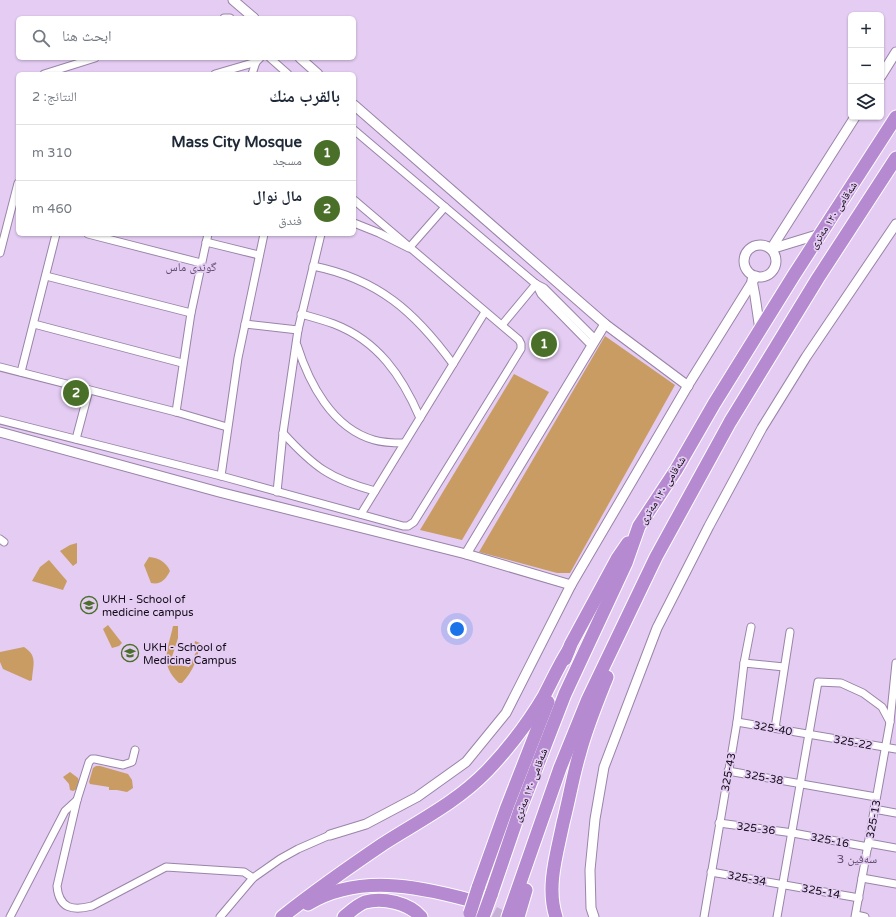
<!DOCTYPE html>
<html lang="ar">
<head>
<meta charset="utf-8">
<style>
  :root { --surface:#fff; --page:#f2f2f3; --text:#1f2937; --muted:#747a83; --line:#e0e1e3; --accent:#496f28 }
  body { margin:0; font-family:"Varela Round","Noto Naskh Arabic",sans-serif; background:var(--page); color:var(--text); direction:rtl }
  .controls { position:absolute; right:12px; top:12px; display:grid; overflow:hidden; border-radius:6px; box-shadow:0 1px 3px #0004 }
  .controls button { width:36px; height:36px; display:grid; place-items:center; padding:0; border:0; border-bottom:1px solid var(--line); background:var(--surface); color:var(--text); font:20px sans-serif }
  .you { position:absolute; left:457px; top:629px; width:14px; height:14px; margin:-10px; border:3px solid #fff; border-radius:50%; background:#1a73e8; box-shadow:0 0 0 6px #1a73e833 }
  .badge { display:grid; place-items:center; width:26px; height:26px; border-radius:50%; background:var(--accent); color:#fff; font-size:13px; font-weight:700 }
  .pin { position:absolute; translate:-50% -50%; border:2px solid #fff; box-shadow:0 1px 4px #0006 }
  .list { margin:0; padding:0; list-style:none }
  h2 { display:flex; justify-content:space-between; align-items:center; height:52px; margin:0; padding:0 16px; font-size:17px }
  h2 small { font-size:13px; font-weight:400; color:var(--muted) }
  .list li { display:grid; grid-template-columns:26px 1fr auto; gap:12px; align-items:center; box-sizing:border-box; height:56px; padding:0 16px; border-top:1px solid var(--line) }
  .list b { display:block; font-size:15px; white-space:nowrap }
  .list p { margin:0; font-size:13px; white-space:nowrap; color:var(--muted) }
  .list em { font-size:13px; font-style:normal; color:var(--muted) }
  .icon { flex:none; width:22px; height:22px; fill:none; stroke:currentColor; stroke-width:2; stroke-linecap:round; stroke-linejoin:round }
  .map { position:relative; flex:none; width:896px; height:917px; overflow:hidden; direction:ltr }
  .search { position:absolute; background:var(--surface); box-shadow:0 1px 3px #0004; left:16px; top:16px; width:340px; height:44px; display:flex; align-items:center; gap:10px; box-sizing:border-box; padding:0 14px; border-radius:6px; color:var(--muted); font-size:15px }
  .panel { position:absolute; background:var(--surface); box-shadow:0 1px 3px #0004; left:16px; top:72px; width:340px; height:164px; border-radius:6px; direction:rtl }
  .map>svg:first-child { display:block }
  .green { fill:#c89c63 }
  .forest { fill:#c89c62 }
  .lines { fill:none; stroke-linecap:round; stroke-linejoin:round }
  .motorway-tunnel { stroke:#c5afd2; stroke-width:13; stroke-dasharray:13 6; stroke-linecap:butt }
  .minor-casing { stroke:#9a84a8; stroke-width:9 }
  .tertiary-casing { stroke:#9a84a8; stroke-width:11 }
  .motorway-casing { stroke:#fff; stroke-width:15 }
  .minor { stroke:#fff; stroke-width:7 }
  .tertiary { stroke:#fff; stroke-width:9 }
  .motorway { stroke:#b68ad0; stroke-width:13 }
  .motorway-bridge-casing { stroke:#fff; stroke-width:15; stroke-linecap:butt }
  .motorway-bridge { stroke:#b68ad0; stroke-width:13 }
  .labels { text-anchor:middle; stroke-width:3.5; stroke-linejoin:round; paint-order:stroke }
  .street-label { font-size:11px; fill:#130b18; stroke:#e4ccf3 }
  .poi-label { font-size:11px; fill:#130b18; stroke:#e4ccf3; text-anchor:start }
  .neighbourhood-label { font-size:12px; fill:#614d6e; stroke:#e4ccf3 }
</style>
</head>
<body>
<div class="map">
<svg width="896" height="917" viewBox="0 0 896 917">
  <rect width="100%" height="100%" fill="#e4ccf3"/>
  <!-- green -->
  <g class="green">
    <path d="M605,336L675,385L570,573H557L479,552Z"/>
    <path d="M514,374L549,392L462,540L420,530Z"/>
    <path d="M77,543V563L73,566L60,551L70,545Z"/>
    <path d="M149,557C159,558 166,562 170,571C166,579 161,585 151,583L144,565Z"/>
    <path d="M49,560L67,581L63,590L32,581L40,567Z"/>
    <path d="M108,625L122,643L119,646L112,648L103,629Z"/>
    <path d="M173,626H178V638L170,663L189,667L198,648L194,647L195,641L200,643C198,659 193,671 182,683H179C159,664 168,650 173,626Z"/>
    <path d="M24,647C38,656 33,665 32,680L30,681L3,669L0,662V652Z"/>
    <path d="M96,766H100L128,774L132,780L133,788L127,792L117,790H109V787L90,784L89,782L93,768Z"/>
  </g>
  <!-- forest -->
  <path class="forest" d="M70,772L78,778L80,784L77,789L73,791L70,790L69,784L63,777Z"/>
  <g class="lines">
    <!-- motorway-tunnel -->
    <path class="motorway-tunnel" d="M477,904L502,917"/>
    <!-- minor casing -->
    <g class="minor-casing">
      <g id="minor">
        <path d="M224,18H230"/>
        <path d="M270,58L288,74"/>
        <path d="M44,74L95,58"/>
        <path d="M215,74L256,62"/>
        <path d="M252,74L256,62L260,58"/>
        <path d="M354,130L536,284L544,288L595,339"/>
        <path d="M354,223L379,233L409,248L445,207"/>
        <path d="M88,234L201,263"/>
        <path d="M206,242L259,255"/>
        <path d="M0,253L18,183"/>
        <path d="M313,266C378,279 415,312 453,364"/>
        <path d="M46,276L191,313"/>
        <path d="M536,284L541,294L592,346"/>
        <path d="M301,314C312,317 323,320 334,324C378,341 402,376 420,418"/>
        <path d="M34,324L182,363"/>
        <path d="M245,324L298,330"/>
        <path d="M502,325L536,284"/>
        <path d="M297,345C309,383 332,428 374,440C384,443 394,443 404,443"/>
        <path d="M0,367L176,412L227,427"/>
        <path d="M21,372L56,234"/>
        <path d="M176,412L191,313L208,234"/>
        <path d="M0,420L221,476L403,526H408L414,522L521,349V344L519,340L354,200"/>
        <path d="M283,433C314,467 330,479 375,491"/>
        <path d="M76,439L89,390"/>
        <path d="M221,476L238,358L264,234"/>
        <path d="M277,492L283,433L298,330L321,234"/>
        <path d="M361,514L485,312"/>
        <path d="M0,539L4,542"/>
        <path d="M744,663L784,667"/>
        <path d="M737,722L896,749"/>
        <path d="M775,728L790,632"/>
        <path d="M135,750L132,762L123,765L95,759H92L89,762L77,800L57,886C59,909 73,911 92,906L166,867L244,872L253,878"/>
        <path d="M728,771L876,797"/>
        <path d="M874,809L896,813"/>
        <path d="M719,823L793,833L868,847"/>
        <path d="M868,843L896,848"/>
        <path d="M711,872L859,898"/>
        <path d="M862,878L896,884"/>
        <path d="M856,915L865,917"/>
        <path d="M10,917L65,811L77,800"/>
        <path d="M220,917L253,878L280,859L298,849L330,835"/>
        <path d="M704,917L737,722L744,663L751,627"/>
        <path d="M777,917L818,682L841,683L863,693L882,707L890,722"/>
        <path d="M855,917L890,722L896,663"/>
      </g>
    </g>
    <!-- tertiary casing -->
    <g class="tertiary-casing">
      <g id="tertiary">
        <path d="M233,0L254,18"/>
        <path d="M300,58L318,74"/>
        <path d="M881,76L896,52"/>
        <path d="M354,105L605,324L688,386"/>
        <circle cx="760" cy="261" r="16"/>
        <path d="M771,249L855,117"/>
        <path d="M771,249L820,234"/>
        <path d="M752,280L755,296L760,330"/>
        <path d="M0,432L219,492L466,554L571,585"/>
        <path d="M466,554L605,324"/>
        <path d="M330,835L366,824L417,797L466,762L506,713L571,585L690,382L756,276"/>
        <path d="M594,917L591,908L590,870L595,819L604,767L657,628L709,526L762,428L806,357L896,224"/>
      </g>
    </g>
    <!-- motorway casing -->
    <g class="motorway-casing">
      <g id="motorway">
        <path d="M565,659L571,644L617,559L628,543"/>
        <path d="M478,888L507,807L548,702"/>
        <path d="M491,895L520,810L565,694L626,563L639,526L676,470L714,404L794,275L896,117"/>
        <path d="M308,904C358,874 417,886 469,900"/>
        <path d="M282,917C315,891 349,867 383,844C419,821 457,802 487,771C509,748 528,723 544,696C552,681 559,665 568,651"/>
        <path d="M344,917C351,911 357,905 365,902C383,897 409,903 421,917"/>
        <path d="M508,917L560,768L588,699L656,557L730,422L818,278L896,158"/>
        <path d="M518,917L526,890"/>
        <path d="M556,917C546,887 557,853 563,823C569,800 573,775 580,752C587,726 597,702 607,677"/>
      </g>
    </g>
    <!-- minor -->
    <use href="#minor" class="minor"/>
    <!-- tertiary -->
    <use href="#tertiary" class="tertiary"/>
    <!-- motorway -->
    <use href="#motorway" class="motorway"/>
    <!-- motorway-bridge casing -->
    <g class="motorway-bridge-casing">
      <g id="motorway-bridge">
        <path d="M470,913L478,888"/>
        <path d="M483,917L491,895"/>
      </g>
    </g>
    <!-- motorway-bridge -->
    <use href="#motorway-bridge" class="motorway-bridge"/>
  </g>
  <!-- icons -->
  <defs>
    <g id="university-ring" transform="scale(0.9)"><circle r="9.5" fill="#e4ccf3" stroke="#496f28" stroke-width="1.5"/><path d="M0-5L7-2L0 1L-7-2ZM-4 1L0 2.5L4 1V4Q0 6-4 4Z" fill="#496f28"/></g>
  </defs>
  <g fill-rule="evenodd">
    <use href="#university-ring" x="89" y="605"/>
    <use href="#university-ring" x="130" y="653"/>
  </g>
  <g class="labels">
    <!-- street labels -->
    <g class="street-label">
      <text transform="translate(833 215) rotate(-57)" y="4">شەقامی ١٢٠ مەتری</text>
      <text transform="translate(662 490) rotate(-58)" y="4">شەقامی ١٢٠ مەتری</text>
      <text transform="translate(773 728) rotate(10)" y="4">325-40</text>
      <text transform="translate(853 742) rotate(10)" y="4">325-22</text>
      <text transform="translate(728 772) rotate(-80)" y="4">325-43</text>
      <text transform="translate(764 777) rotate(10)" y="4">325-38</text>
      <text transform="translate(530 785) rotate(-69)" y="4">شەقامی ١٢٠ مەتری</text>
      <text transform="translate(873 819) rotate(-80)" y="4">325-13</text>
      <text transform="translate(756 828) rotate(7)" y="4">325-36</text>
      <text transform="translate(830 840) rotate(11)" y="4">325-16</text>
      <text transform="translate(747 878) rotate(10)" y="4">325-34</text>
      <text transform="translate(821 891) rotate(10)" y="4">325-14</text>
    </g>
    <!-- poi labels -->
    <g class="poi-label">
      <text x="102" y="603">UKH - School of<tspan x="102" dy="13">medicine campus</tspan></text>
      <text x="143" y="651">UKH - School of<tspan x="143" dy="13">Medicine Campus</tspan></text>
    </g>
    <!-- neighbourhood labels -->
    <g class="neighbourhood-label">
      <text x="191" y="271">گوندی ماس</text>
      <text x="857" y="863">سەفین 3</text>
    </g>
  </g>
</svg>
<div class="controls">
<button>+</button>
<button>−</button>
<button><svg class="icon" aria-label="layers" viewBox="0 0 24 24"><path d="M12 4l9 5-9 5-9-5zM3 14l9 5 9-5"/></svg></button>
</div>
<div class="you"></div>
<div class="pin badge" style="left:544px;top:344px">1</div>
<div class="pin badge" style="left:76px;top:393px">2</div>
<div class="search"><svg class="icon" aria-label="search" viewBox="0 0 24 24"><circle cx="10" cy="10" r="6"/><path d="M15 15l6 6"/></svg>ابحث هنا</div>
<section class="panel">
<h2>بالقرب منك<small>النتائج: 2</small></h2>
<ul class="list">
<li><span class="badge">1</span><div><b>Mass City Mosque</b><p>مسجد</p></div><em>310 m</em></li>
<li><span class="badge">2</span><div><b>مال نوال</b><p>فندق</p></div><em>460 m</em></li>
</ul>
</section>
</div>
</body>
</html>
